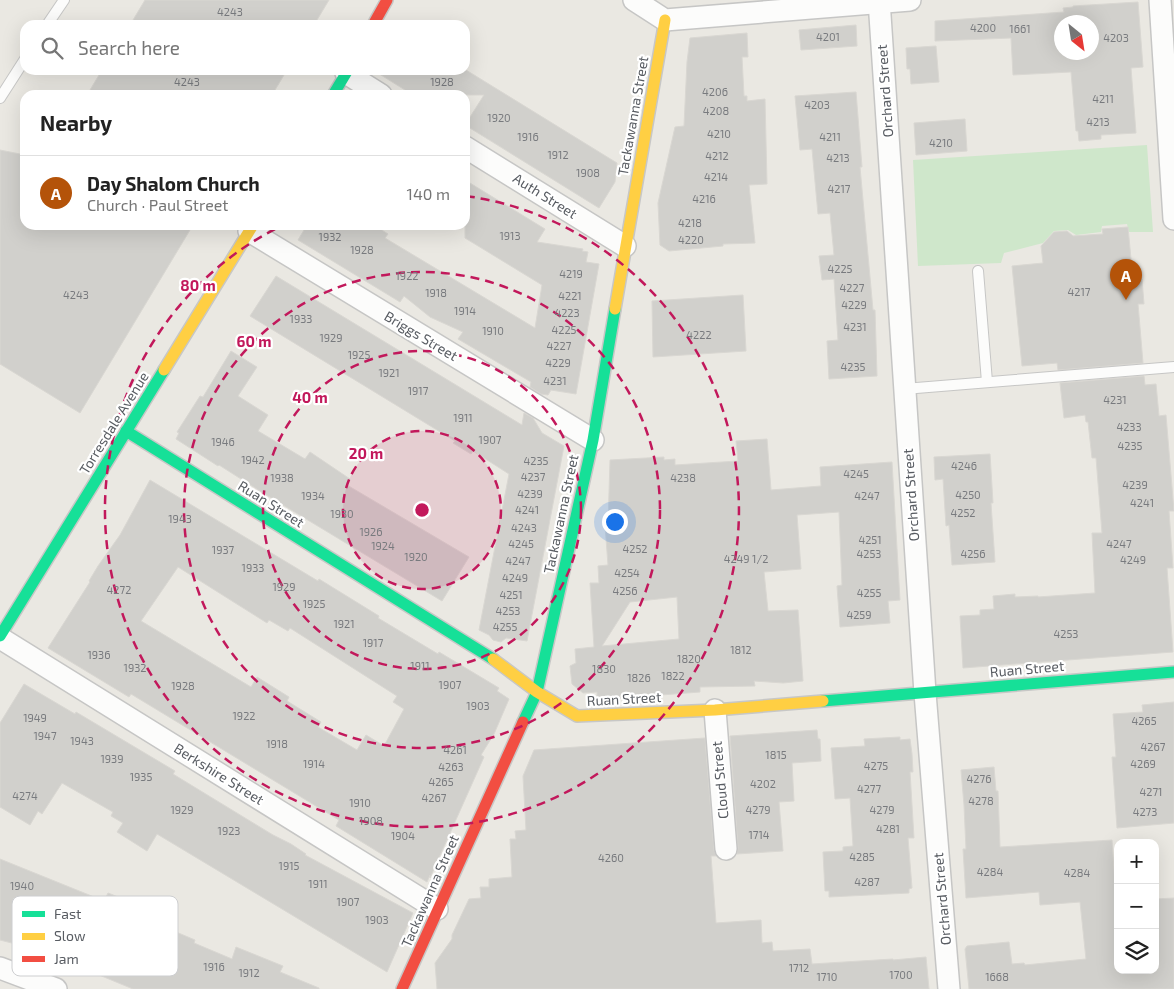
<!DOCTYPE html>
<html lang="en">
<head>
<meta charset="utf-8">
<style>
  :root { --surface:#fff; --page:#f6f6f6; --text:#222; --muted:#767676; --line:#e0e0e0; --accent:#b45309 }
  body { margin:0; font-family:"Exo 2",sans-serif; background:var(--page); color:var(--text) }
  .controls { position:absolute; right:15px; bottom:15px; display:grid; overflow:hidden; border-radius:10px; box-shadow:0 5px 20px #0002 }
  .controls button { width:45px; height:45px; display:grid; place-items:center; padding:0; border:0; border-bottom:1px solid var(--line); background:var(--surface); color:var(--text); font:25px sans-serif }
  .compass { position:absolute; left:1054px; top:15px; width:45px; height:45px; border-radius:50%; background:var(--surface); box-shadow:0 5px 20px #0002; rotate:150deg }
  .you { position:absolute; left:614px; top:521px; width:18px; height:18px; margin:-12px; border:4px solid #fff; border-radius:50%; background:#1a73e8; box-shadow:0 0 0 8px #1a73e833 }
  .badge { display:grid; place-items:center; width:32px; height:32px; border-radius:50%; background:var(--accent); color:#fff; font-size:16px; font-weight:700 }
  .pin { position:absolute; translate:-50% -41px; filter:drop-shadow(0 1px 2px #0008) }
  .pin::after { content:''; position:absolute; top:26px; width:18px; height:15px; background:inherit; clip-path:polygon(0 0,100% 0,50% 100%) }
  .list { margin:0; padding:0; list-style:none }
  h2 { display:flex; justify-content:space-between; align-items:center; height:65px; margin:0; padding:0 20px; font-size:21px }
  h2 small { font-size:16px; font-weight:400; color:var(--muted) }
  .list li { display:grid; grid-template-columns:32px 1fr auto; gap:15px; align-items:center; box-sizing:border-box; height:75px; padding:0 20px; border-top:1px solid var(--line) }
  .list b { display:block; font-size:19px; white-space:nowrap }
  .list p { margin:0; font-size:16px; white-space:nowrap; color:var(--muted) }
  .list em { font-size:16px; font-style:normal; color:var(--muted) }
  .icon { flex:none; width:28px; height:28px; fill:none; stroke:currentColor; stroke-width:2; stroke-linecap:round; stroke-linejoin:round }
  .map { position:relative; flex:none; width:1174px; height:989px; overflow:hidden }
  .search { position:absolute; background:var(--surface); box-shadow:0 5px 20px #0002; left:20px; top:20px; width:450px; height:55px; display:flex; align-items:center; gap:12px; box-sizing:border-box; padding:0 18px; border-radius:15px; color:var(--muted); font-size:19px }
  .panel { position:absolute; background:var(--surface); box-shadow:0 5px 20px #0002; left:20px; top:90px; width:450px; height:140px; border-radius:15px }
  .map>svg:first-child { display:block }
  .green { fill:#cfe7cb }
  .building { fill:#d1d0cc; stroke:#d9d7d2; fill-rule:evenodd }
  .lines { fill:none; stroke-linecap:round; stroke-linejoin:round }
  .lane-casing { stroke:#c6c6c5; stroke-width:12 }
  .street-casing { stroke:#c6c6c5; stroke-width:24 }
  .fast-casing { stroke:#c7c7c6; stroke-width:14 }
  .slow-casing { stroke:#c7c7c6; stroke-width:14 }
  .jam-casing { stroke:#c7c7c6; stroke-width:14 }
  .lane { stroke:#fcfcfb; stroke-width:10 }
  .street { stroke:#fcfcfb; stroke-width:21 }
  .fast { stroke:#16e098; stroke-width:11 }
  .slow { stroke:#ffcf43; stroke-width:11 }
  .jam { stroke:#f24e42; stroke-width:11 }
  .ring { fill:none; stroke:#c2185b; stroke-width:2.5; stroke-dasharray:9 6 }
  .labels { text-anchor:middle; stroke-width:4.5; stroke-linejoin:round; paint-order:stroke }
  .number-label { font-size:11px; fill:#787a7e }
  .street-label { font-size:14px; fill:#585c62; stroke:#fff }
  .key { fill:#fff; stroke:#cdced0; stroke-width:1 }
  .key-label { font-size:14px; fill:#585c62 }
  .centre { fill:#c2185b; stroke:#fff; stroke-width:2.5 }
  .ring-label { font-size:15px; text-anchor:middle; font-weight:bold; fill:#c2185b; stroke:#fff; stroke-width:4.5; stroke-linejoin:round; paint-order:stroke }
</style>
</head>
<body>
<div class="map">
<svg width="1174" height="989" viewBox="0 0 1174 989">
  <rect width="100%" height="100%" fill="#eae8e2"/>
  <!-- green -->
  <path class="green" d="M1147,145L1153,232H1129L1127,224L1102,226L1101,232L1076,235L1068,230L1054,231L1043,243L1004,253L1001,263L918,266L913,160Z"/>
  <!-- building -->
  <g class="building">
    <path d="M145,0H329L314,25H130Z"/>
    <path d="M1138,2L1143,67L1131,68L1136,133L1101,135V139L1079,141L1078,131H1076L1071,72L1013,75L1011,38L935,41V21L1064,12L1063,8L1073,7V6ZM1062,22H1092V52H1062Z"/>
    <path d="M856,25L857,46L801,50L799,30Z"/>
    <path d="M747,33L748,57H742L744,96H747V101L765,99L767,184L749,185L755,243L723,244V246L669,251L660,245L658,203L675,127L684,126L687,62L690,38Z"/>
    <path d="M936,46L939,82L911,84L910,69H907L906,48Z"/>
    <path d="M102,70H287L272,95H87Z"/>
    <path d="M373,70H466L617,163L615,182L599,208L465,125L484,95H413Z"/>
    <path d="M856,92L862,167H860L873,310H875L877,376L829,379L827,341L838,340L834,279L822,280L819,256L834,255L830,213L818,214L812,149L800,150L795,96Z"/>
    <path d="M965,119L967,151L916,155L914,123Z"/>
    <path d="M0,150L25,155V225H193L80,413L0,364Z"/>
    <path d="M465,180L545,229L537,242L583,249L582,251L588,252L586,262L599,264L576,394L551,390L548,395L541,394L530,387L531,382L458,339L463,332L430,317L404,296L400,302L298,240L307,225H374L388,234L385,238L535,328L542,285L465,238Z"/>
    <path d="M1128,227L1133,280L1142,279L1144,304H1138L1143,363L1058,370L1057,363L1022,366L1012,266L1043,263L1041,246L1054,232L1067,231L1073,236L1103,234L1102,229Z"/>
    <path d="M276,276L522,425L524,413L533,418L542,433L564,446L527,641L506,638L501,642L493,640L489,635L479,630L509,474L473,451L471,454L453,443L455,441L250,316Z"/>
    <path d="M743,295L746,351L653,357L652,301Z"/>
    <path d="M231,351L257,367L238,396L268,415L258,431L305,459L310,452L350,479L347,485L469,557L442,601L263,493L219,465L218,466L176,439L179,433L177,432L200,396L203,397Z"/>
    <path d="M1144,376L1145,385L1156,384L1159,416L1166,415L1174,511H1169L1173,568H1167L1173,652L963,668L960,616L980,615V610L994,609L993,596L1015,594V597L1038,596V597L1095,593L1092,533H1102L1096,458H1092L1088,422H1086L1085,415L1064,418L1060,383Z"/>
    <path d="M767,439L771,490L821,486L820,467L892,462L900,600L888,601L890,623L840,627L837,586L842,585L839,512L797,515L801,569L764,572L768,611L798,610L803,681L783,683L754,681L755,686L700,687V692L609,699H597V692L583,693L572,684L570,666L576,663L575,649L594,647L590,583H599L598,566L608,565L605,525H608L610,460L664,457V460L675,459V465L738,461L736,441ZM677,597L679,639L602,646L630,602Z"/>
    <path d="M990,454L993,503H991L995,562L952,565L949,525L946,526L943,479L935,480L934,457Z"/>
    <path d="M150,480L318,581L319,579L379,616L378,618L438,654L439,652L499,688L497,691L509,699L494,734L481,755L484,757L430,878V875L427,882L336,826L339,820L131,694L129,697L48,648L90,582L89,581L98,566L120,535ZM178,567L267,623L269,620L288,631L290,628L397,696L393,702L404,709L384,746L366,735L357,750L318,727L321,722L287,701L289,697L257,677L251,687L141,621Z"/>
    <path d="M24,684L75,714L76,712L175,771L173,774L273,835L291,844L306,854L305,855L413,913L387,972L157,834L147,851L117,832L123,823L111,816L113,812L62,783L42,814L38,811L30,825L0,807V723Z"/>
    <path d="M1174,702V823L1117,828L1112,757H1116L1113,714L1143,712L1142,705Z"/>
    <path d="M817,730L818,739H820L821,761L792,763L794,801L779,802L783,851L737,854L738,848L730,736Z"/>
    <path d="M900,737V740L910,739L912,754L913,772H910L914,838H908L912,888L909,889V893L829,897V891H825L823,852L843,851V847L853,846L850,798L835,799L831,748L865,746L864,739Z"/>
    <path d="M705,738L714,850L716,856H711L716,923L761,920L762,943L772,942L773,951L810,949L812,964L893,959V960L926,957L929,989H437L435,963L452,939V935L469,899L481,898L480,887H489V879L512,877L510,839H516L515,831L526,830L523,776L534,750Z"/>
    <path d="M994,767L996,791H998L1000,847L1112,840L1116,901H1118V970H1155V899L1174,898V989H969L965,949L967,946L1009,942L1012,964L1024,963L1025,965L1086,959L1080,902L1040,905L1039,892L966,898L963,849H966L964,805L961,770Z"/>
    <path d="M0,859L104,901L108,893L154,911L150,921L195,940L194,943L232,959L236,947L283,966L280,972L319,988V989H133L92,972L77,969L59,959L27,947L0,940Z"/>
  </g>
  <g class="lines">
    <!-- lane casing -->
    <g class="lane-casing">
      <g id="lane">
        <path d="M47,25L64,0"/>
        <path d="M0,98L25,59"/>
        <path d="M978,271L987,382"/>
        <path d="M904,389L1174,367"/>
      </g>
    </g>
    <!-- street casing -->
    <g class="street-casing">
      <g id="street">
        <path d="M634,0L665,20L910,0"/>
        <path d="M879,0L925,693L949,989"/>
        <path d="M1160,0L1174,219"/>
        <path d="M346,73L381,95"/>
        <path d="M465,147L625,246"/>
        <path d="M249,231L593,440"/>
        <path d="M0,638L437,909"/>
        <path d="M715,710L726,849"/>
        <path d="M0,968L56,989"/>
      </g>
    </g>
    <!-- fast casing -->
    <g class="fast-casing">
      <g id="fast">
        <path d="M333,95L348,70"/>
        <path d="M126,431L493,659"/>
        <path d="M0,636L164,370"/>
        <path d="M823,701L1174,672"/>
        <path d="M523,722L537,692L593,440L615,309"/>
      </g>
    </g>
    <!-- slow casing -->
    <g class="slow-casing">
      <g id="slow">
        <path d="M615,309L665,20"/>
        <path d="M164,370L253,225"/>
        <path d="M493,659L537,692L577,716L715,710L823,701"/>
      </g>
    </g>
    <!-- jam casing -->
    <g class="jam-casing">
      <g id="jam">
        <path d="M373,25L387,0"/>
        <path d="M402,989L523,722"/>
      </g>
    </g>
    <!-- lane -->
    <use href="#lane" class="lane"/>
    <!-- street -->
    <use href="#street" class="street"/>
    <!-- fast -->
    <use href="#fast" class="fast"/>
    <!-- slow -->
    <use href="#slow" class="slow"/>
    <!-- jam -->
    <use href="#jam" class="jam"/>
  </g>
  <!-- distance rings -->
  <circle cx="422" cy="510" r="79" fill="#c2185b" fill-opacity=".12"/>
  <g class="ring">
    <circle cx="422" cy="510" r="79"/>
    <circle cx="422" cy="510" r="159"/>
    <circle cx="422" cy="510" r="238"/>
    <path d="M466 196A317 317 0 1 1 283 225"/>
  </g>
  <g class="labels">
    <!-- number labels -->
    <g class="number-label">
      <text x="230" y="16">4243</text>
      <text x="983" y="32">4200</text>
      <text x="1020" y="33">1661</text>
      <text x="828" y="41">4201</text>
      <text x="1116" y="42">4203</text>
      <text x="187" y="86">4243</text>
      <text x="442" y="86">1928</text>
      <text x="715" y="96">4206</text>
      <text x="1103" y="103">4211</text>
      <text x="817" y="109">4203</text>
      <text x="716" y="115">4208</text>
      <text x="499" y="122">1920</text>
      <text x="1098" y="126">4213</text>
      <text x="719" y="138">4210</text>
      <text x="528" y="141">1916</text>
      <text x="830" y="141">4211</text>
      <text x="941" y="147">4210</text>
      <text x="558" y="159">1912</text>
      <text x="717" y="160">4212</text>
      <text x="838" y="162">4213</text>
      <text x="588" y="177">1908</text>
      <text x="716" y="181">4214</text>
      <text x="839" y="193">4217</text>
      <text x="704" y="203">4216</text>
      <text x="690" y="227">4218</text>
      <text x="510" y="240">1913</text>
      <text x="330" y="241">1932</text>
      <text x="691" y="244">4220</text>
      <text x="362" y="254">1928</text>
      <text x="840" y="273">4225</text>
      <text x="571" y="278">4219</text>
      <text x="407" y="280">1922</text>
      <text x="852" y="292">4227</text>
      <text x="1079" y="296">4217</text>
      <text x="436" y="297">1918</text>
      <text x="76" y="299">4243</text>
      <text x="570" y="300">4221</text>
      <text x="854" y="309">4229</text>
      <text x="465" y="315">1914</text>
      <text x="567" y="317">4223</text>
      <text x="301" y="323">1933</text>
      <text x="855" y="331">4231</text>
      <text x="564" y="334">4225</text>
      <text x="493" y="335">1910</text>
      <text x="699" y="339">4222</text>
      <text x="331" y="342">1929</text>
      <text x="559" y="350">4227</text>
      <text x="359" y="359">1925</text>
      <text x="558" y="367">4229</text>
      <text x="853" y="371">4235</text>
      <text x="389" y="377">1921</text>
      <text x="555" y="385">4231</text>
      <text x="418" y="395">1917</text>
      <text x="1115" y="404">4231</text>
      <text x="463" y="422">1911</text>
      <text x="1129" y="431">4233</text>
      <text x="490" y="444">1907</text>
      <text x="223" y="446">1946</text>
      <text x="1130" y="450">4235</text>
      <text x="253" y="464">1942</text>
      <text x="536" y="465">4235</text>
      <text x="964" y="470">4246</text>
      <text x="856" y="478">4245</text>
      <text x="533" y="481">4237</text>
      <text x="282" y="482">1938</text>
      <text x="683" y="482">4238</text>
      <text x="1135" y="489">4239</text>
      <text x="530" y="498">4239</text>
      <text x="968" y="499">4250</text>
      <text x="313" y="500">1934</text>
      <text x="867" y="500">4247</text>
      <text x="1142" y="507">4241</text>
      <text x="527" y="514">4241</text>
      <text x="963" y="517">4252</text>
      <text x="342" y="518">1930</text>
      <text x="180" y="523">1943</text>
      <text x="524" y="532">4243</text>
      <text x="371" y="536">1926</text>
      <text x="870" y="544">4251</text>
      <text x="521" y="548">4245</text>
      <text x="1119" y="548">4247</text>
      <text x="383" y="550">1924</text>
      <text x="635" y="553">4252</text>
      <text x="223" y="554">1937</text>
      <text x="869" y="558">4253</text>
      <text x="973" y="558">4256</text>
      <text x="416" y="561">1920</text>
      <text x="746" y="563">4249 1/2</text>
      <text x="1133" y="564">4249</text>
      <text x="518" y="565">4247</text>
      <text x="253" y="572">1933</text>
      <text x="627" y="577">4254</text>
      <text x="515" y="582">4249</text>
      <text x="284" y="591">1929</text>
      <text x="119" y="594">4272</text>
      <text x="625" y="595">4256</text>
      <text x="869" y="597">4255</text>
      <text x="511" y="599">4251</text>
      <text x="314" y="608">1925</text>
      <text x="508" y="615">4253</text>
      <text x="859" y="619">4259</text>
      <text x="344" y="628">1921</text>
      <text x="505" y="631">4255</text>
      <text x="1066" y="638">4253</text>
      <text x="373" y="647">1917</text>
      <text x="741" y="654">1812</text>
      <text x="99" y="659">1936</text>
      <text x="689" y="663">1820</text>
      <text x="420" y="670">1911</text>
      <text x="135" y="672">1932</text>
      <text x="604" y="673">1830</text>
      <text x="673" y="680">1822</text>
      <text x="639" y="682">1826</text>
      <text x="450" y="689">1907</text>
      <text x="183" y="690">1928</text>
      <text x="478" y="710">1903</text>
      <text x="244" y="720">1922</text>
      <text x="35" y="722">1949</text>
      <text x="1144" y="725">4265</text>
      <text x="45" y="740">1947</text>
      <text x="82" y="745">1943</text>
      <text x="277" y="748">1918</text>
      <text x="1153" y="751">4267</text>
      <text x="455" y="754">4261</text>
      <text x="776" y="759">1815</text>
      <text x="112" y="763">1939</text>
      <text x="314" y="768">1914</text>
      <text x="1143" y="768">4269</text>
      <text x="876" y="770">4275</text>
      <text x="451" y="771">4263</text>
      <text x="141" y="781">1935</text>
      <text x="979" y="783">4276</text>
      <text x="441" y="786">4265</text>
      <text x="763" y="788">4202</text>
      <text x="869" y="793">4277</text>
      <text x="1151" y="796">4271</text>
      <text x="25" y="800">4274</text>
      <text x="434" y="802">4267</text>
      <text x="981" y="805">4278</text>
      <text x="360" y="807">1910</text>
      <text x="182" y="814">1929</text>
      <text x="758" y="814">4279</text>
      <text x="882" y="814">4279</text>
      <text x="1145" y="816">4273</text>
      <text x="371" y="825">1908</text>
      <text x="888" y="833">4281</text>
      <text x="229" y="835">1923</text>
      <text x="759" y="839">1714</text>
      <text x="403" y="840">1904</text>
      <text x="862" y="861">4285</text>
      <text x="611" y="862">4260</text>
      <text x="289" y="870">1915</text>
      <text x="990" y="876">4284</text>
      <text x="1077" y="877">4284</text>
      <text x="867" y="886">4287</text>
      <text x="318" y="888">1911</text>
      <text x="22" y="890">1940</text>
      <text x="348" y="906">1907</text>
      <text x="377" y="924">1903</text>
      <text x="214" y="971">1916</text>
      <text x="799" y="972">1712</text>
      <text x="249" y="977">1912</text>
      <text x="901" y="979">1700</text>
      <text x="827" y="981">1710</text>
      <text x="997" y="981">1668</text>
    </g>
    <!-- street labels -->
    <g class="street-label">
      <text transform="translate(885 91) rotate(-94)" y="5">Orchard Street</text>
      <text transform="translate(633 116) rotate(-80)" y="5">Tackawanna Street</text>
      <text transform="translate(545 196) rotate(32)" y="5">Auth Street</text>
      <text transform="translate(421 336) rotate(31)" y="5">Briggs Street</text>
      <text transform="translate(114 423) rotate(-58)" y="5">Torresdale Avenue</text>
      <text transform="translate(911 495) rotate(-94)" y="5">Orchard Street</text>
      <text transform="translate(271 504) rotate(32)" y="5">Ruan Street</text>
      <text transform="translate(561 514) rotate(-78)" y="5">Tackawanna Street</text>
      <text transform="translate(1027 669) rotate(-5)" y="5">Ruan Street</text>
      <text transform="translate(624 699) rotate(-3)" y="5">Ruan Street</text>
      <text transform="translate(219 774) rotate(32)" y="5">Berkshire Street</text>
      <text transform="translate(720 780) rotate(-95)" y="5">Cloud Street</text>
      <text transform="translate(430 891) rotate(-66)" y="5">Tackawanna Street</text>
      <text transform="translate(942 899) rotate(-95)" y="5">Orchard Street</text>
    </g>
  </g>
  <!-- legend -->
  <rect x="12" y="896" width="166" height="80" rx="8" class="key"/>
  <rect x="22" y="911" width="23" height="6" fill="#16e098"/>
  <rect x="22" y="933" width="23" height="7" fill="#ffcf43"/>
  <rect x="22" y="956" width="23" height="6" fill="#f24e42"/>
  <g class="key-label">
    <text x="54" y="919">Fast</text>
    <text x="54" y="941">Slow</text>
    <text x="54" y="964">Jam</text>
  </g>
  <circle cx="422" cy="510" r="8" class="centre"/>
  <g class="ring-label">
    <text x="198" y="291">80 m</text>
    <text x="254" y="347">60 m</text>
    <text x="310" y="403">40 m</text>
    <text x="366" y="459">20 m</text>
  </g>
</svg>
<div class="controls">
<button>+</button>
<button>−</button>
<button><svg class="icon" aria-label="layers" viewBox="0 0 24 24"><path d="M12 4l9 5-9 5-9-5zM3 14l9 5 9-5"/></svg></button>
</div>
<svg class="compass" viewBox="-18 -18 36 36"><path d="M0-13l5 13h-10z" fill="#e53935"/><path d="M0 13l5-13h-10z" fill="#767676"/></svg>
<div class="you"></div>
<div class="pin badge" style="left:1126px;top:300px">A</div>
<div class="search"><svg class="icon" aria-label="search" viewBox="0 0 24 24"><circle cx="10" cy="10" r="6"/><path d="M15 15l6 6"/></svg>Search here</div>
<section class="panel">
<h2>Nearby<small></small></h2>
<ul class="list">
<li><span class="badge">A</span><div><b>Day Shalom Church</b><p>Church · Paul Street</p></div><em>140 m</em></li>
</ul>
</section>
</div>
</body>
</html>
